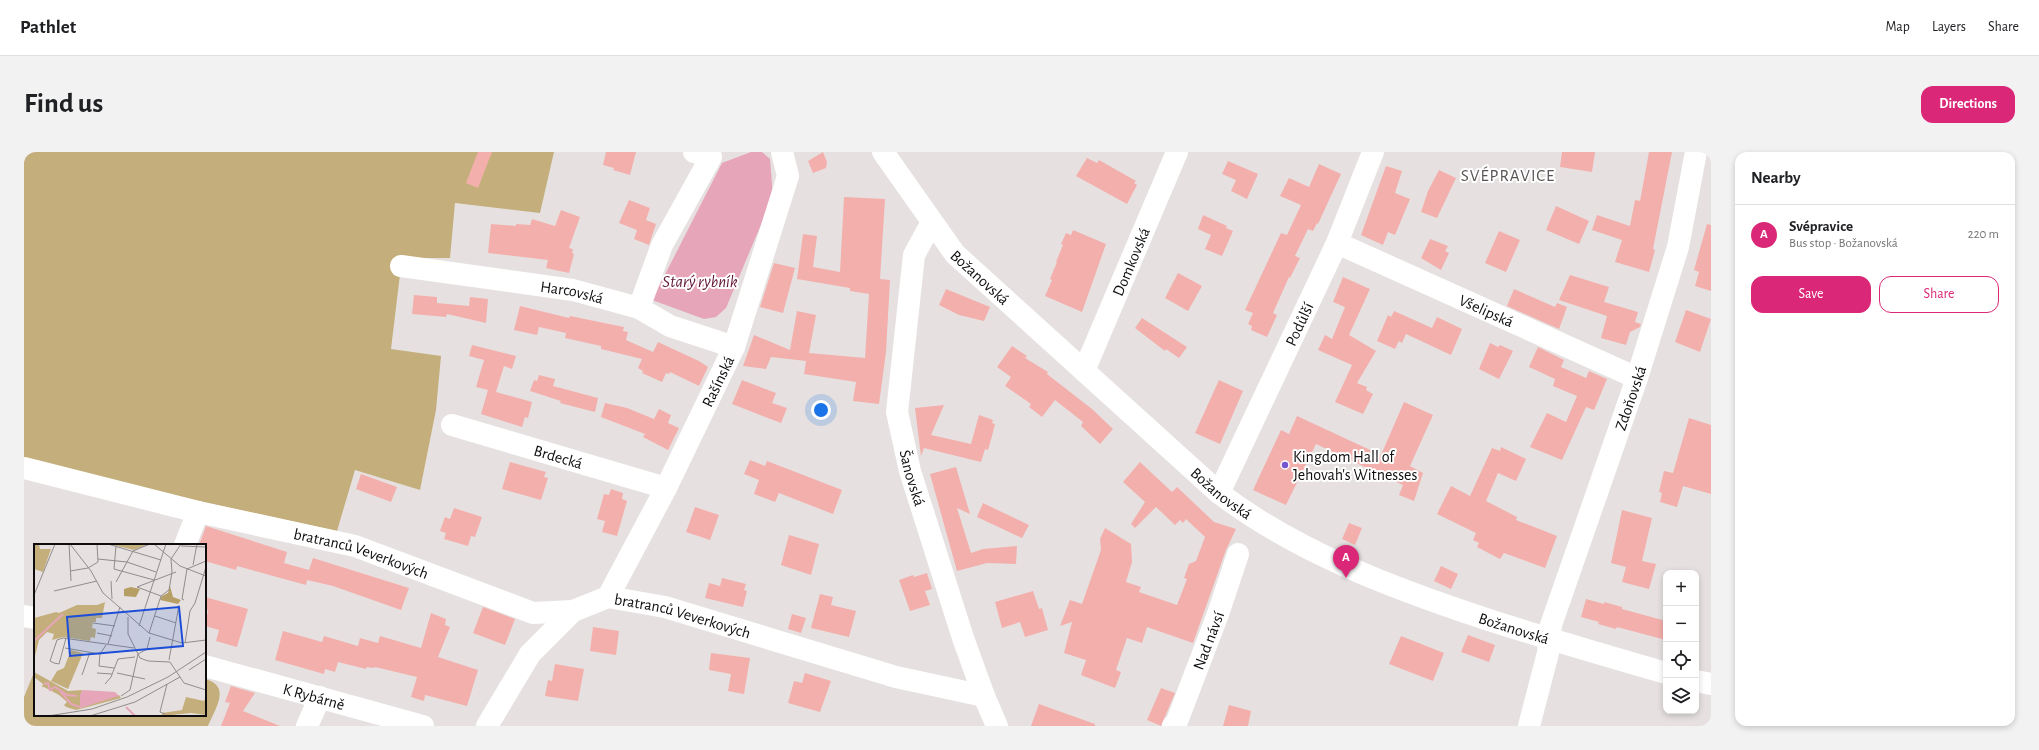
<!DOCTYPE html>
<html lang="en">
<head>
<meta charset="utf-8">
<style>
  :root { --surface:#fff; --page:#f2f2f2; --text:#202124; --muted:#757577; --line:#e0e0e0; --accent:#db2777 }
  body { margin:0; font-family:"Alegreya Sans",sans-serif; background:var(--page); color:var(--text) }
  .controls { position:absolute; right:12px; bottom:12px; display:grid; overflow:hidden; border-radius:8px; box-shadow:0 2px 6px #0003 }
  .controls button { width:36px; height:36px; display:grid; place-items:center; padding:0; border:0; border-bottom:1px solid var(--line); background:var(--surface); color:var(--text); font:20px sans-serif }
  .you { position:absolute; left:797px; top:258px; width:14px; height:14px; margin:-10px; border:3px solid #fff; border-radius:50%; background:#1a73e8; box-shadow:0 0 0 6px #1a73e833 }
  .badge { display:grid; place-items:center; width:26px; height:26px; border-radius:50%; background:var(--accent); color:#fff; font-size:13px; font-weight:700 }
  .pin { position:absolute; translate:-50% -33px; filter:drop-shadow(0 1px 2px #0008) }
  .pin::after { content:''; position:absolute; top:21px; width:14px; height:12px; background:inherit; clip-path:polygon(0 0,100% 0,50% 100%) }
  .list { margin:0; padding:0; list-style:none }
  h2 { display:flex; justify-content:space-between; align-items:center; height:52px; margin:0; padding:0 16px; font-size:17px }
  h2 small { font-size:13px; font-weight:400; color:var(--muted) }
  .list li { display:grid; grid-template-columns:26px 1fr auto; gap:12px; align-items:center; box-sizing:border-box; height:60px; padding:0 16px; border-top:1px solid var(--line) }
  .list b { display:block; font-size:15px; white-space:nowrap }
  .list p { margin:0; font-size:13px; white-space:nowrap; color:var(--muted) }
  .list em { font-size:13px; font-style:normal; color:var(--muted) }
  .actions { display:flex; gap:8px; padding:12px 16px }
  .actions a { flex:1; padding:9px 0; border:1px solid var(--accent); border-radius:12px; text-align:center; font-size:14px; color:var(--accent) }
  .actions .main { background:var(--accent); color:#fff }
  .icon { flex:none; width:22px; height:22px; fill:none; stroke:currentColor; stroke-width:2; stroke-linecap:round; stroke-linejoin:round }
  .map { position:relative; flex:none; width:1687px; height:574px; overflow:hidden; border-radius:12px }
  header { display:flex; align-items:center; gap:24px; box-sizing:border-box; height:56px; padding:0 20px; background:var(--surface); border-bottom:1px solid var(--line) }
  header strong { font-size:19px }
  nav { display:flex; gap:22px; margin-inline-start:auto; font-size:14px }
  .intro { display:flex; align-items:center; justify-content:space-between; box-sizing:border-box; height:96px; padding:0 24px }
  h1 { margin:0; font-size:28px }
  .button { padding:10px 18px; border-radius:12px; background:var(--accent); color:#fff; font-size:14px; font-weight:700 }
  main { display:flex; gap:24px; padding:0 24px }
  aside { flex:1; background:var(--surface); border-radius:12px; box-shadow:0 2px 6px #0003 }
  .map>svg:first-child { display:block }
  .green { fill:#c4af7c }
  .water { fill:#e6a5b8 }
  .building { fill:#f3afac }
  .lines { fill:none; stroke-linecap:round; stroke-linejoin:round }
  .minor { stroke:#fff; stroke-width:22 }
  .poi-dot { fill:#7755cf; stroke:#fff; stroke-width:1.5 }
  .labels { text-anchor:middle; stroke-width:4; stroke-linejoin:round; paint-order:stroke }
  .street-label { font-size:16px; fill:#0e0c0c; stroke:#fff }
  .poi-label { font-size:16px; fill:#0e0c0c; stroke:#fff; text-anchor:start }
  .neighbourhood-label { font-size:17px; letter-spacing:1px; fill:#595554; stroke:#fff }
  .water-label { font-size:17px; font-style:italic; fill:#621737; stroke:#fff }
  .inset-river { fill:none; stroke:#e6a5b8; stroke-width:2 }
  .inset-road { fill:none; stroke:#908c8b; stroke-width:1 }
  .view { fill:#1d4ed8; fill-opacity:0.15; stroke:#1d4ed8; stroke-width:2 }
  .inset-edge { fill:none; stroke:#0e0c0c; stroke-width:2 }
</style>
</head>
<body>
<header>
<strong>Pathlet</strong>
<nav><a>Map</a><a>Layers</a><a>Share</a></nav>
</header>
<div class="intro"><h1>Find us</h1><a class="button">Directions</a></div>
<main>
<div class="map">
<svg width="1687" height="574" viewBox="0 0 1687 574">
  <rect width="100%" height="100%" fill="#e6e1e0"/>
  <!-- green -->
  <g class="green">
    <path d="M0,0H530L516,61L431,51L426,106H378L367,197L417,204L412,258L396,338L331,318L313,379L82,329L0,308Z"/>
    <path d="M11,518V563H181V527C208,534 191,557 184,574H0V545Z"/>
  </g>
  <!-- water -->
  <path class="water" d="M727,0H738L746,7L749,44L702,156L692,165L680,167L628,148L698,11Z"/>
  <!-- building -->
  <g class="building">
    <path d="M454,0H468L454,36L442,31Z"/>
    <path d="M582,0H612L606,23L589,18L590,16L579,13Z"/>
    <path d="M799,0L803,10L802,16L789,21L784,9Z"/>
    <path d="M1538,0H1571L1568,20L1536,15Z"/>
    <path d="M1625,0H1648L1629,97L1631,98L1625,120L1591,110L1598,88L1568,78L1573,63L1606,74L1611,48L1616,49Z"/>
    <path d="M1063,6L1073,11L1075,8L1112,29L1110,31L1113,33L1103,52L1052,24Z"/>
    <path d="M1204,9L1234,22L1223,47L1207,39L1212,28L1198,22Z"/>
    <path d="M1295,12L1317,22L1294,72L1293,71L1289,79L1284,77L1271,104L1276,106L1266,126L1265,125L1249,161L1253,163L1243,185L1227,178L1228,174L1224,172L1229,161L1221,158L1257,81L1263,83L1277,53L1256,44L1265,26L1285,35Z"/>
    <path d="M1362,14L1378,19L1371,41L1386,47L1371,83L1364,80L1359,93L1337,83Z"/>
    <path d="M1415,18L1432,26L1413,66L1397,60L1404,39Z"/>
    <path d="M820,45L861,47L856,127L866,128L862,200L855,252L829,249L832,230L780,222L782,209L747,205L742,217L719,214L730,183L766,198L773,159L792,163L785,201L841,206L845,142L826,139V136L773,127L779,82L793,84L789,115L816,120Z"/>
    <path d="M605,48L626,56L622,68L632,72L625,93L610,87L613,78L595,71Z"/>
    <path d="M1532,54L1565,69L1555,92L1522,78Z"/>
    <path d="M537,58L556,65L545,96L549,97L548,101L550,102L545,121L522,116L524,108L464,101L467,72L492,74V72L506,73L508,67L531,74Z"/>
    <path d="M1179,63L1203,74L1202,76L1209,79L1198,104L1181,97L1187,83L1174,77Z"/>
    <path d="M1683,72L1687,73V139L1671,134L1675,120L1670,118Z"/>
    <path d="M1049,78L1082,92L1058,160L1021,144L1028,128L1026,127L1033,110H1032L1039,93L1037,92L1042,81L1047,83Z"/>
    <path d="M1475,79L1496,88L1482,120L1461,111Z"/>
    <path d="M1406,87L1424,94L1421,99L1425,101L1417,118L1397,106Z"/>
    <path d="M750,111L771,116L759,161L736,155Z"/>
    <path d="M1154,121L1178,134L1164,159L1141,146Z"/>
    <path d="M1546,123L1585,135L1580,150L1614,160L1611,170L1617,172L1616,175L1606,180L1602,193L1577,186L1583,164L1535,148Z"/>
    <path d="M1319,125L1346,137L1325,183L1352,199L1333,231L1343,235L1342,238L1349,242L1339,262L1311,250L1328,213L1294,198L1301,183L1308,187L1321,155L1309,150Z"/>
    <path d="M922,137L966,155L960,169L935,163L915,153Z"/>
    <path d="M1490,137L1531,155L1533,151L1543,155L1535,177L1483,154Z"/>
    <path d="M390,143L413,145V151L445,154L446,145L464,147L462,171L423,162L422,165L388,162Z"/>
    <path d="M496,154L545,166L546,164L600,175L599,179L604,180L602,188L629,200L634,190L675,209L684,215L675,234L646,220L645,222L642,221L638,230L618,221L619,219L614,216L618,207L577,197V194L541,186L542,181L515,175L513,183L490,178Z"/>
    <path d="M1662,158L1687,167L1676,200L1651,190Z"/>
    <path d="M1370,159L1408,176L1413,165L1438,177L1427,203L1382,182L1378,191L1375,189L1371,197L1353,189L1364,163L1367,165Z"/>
    <path d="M1118,166L1163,195L1155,206L1142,197L1141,199L1111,176Z"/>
    <path d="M1466,191L1474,195L1476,193L1489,199L1475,227L1455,217Z"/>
    <path d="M448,193L492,204L488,217L480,214L472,240L508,250L504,266L501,265L498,275L457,262L464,238L452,235L460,208L445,204Z"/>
    <path d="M988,194L1003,204L1001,206L1024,220L1023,222L1068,257L1089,277L1076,292L1057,274L1059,270L1031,248L1018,265L1005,255L1007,252L981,234L987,225L973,215Z"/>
    <path d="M1514,195L1540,208L1537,215L1562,226L1565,219L1583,227L1570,258L1562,255L1538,308L1506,295L1523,261L1542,270L1553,244L1529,234L1531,227L1505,215Z"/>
    <path d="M515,223L531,227L529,234L574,246L571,260L536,251L537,249L506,239L510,228L513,229Z"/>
    <path d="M718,228L752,241L748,251L763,256L757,271L708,252Z"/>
    <path d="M1195,228L1219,239L1196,292L1171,281Z"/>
    <path d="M1380,250L1409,263L1386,314L1399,321L1390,349L1375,343L1379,333L1292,292L1262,353L1229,338L1257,278L1265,282L1273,264L1357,303Z"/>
    <path d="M581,251L603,256L630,267L635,257L647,263L644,271L655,276L644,298L619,285L621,282L577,265Z"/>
    <path d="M920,253L907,283L947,292L955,263L969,268L968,271L971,272L968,284L964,298L961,297L957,310L900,296L897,304L891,256Z"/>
    <path d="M1665,266L1687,273V342L1659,334L1653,355L1636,350L1638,341L1635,340L1640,319L1649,321Z"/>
    <path d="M1477,295L1502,307L1492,329L1474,321L1462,349L1493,365L1492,368L1533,384L1521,416L1480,401L1476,407L1453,395L1455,391L1449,388L1452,381L1413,362L1427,334L1446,344L1468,296L1476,299Z"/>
    <path d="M726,308L741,314L743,309L818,338L809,362L755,341L751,350L730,342L735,328L720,322Z"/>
    <path d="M486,310L522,320L520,325L524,326L517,348L478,337Z"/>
    <path d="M1116,310L1148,340L1153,335L1190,370L1212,377L1202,398L1169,491L1123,475L1118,491L1103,486L1092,518L1097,520L1091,536L1057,523L1062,508L1040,501L1048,470L1036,474L1046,448L1058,452L1077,398L1076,387L1081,376L1107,392L1108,410L1102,430L1117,435L1115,440L1153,453L1163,427L1160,426L1165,412L1172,409L1181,385L1162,367L1159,371L1156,368L1151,373L1132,355L1111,376L1107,372L1121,350L1099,330Z"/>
    <path d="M932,315L946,362L933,356L947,401L959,397L993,394L992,412L963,411L933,419L906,322Z"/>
    <path d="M337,322L373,335L367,350L332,337Z"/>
    <path d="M587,337L599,341L598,347L603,349L593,384L578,380L581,369L573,367L580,342L585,343Z"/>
    <path d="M959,351L1005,373L998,386L953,365Z"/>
    <path d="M671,355L695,363L686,388L662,380Z"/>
    <path d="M430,356L458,365L451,385L447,384L444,394L420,387L422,381L416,379L421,365L426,367Z"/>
    <path d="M1598,358L1628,366L1618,409L1632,412L1625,437L1598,430L1602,415L1587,411Z"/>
    <path d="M1325,371L1338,376L1331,393L1318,387Z"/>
    <path d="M182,374L263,400L260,411L285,418L289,406L385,436L377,458L309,434L283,428L282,433L213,414L212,418L181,409V393H175Z"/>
    <path d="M765,383L795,392L787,423L757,413Z"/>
    <path d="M1417,414L1434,422L1427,437L1410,429Z"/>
    <path d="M903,421L908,437L901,439L906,453L886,459L875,428L889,423L890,425Z"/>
    <path d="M698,426L722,432L720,438L723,439L719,455L681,446L685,431L696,434Z"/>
    <path d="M1009,439L1015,457L1018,456L1024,478L1001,485L996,470L978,476L971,450Z"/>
    <path d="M796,442L809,445L807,453L832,459L825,485L787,476Z"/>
    <path d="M181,445L224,457L213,495L192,489L195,478L181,474L184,459L181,453Z"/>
    <path d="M1562,447L1580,452V450L1598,455V457L1642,469V488L1593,475L1592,477L1574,472L1575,470L1557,465Z"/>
    <path d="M459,455L491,467L481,493L449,481Z"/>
    <path d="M407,461L422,467L421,473L426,475L414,505L454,518L443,554L401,543L400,549L387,545L393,525L351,515L350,516L343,515L342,517L314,510L311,520L301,517L300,522L251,508L259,479L298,490L300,484L334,494L336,486L354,491L356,484L397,496Z"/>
    <path d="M768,462L782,466L777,481L764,477Z"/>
    <path d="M569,475L595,479L592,503L566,499Z"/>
    <path d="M1444,483L1471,493L1465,510L1437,500Z"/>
    <path d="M1377,484L1420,501L1409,529L1365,512Z"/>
    <path d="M687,501L726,506L720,542L704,539L707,522L685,518Z"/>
    <path d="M531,512L560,517L554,549L521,544L524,528L528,529Z"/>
    <path d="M781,521L807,529L796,560L764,551L770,529L778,531Z"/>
    <path d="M207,534L231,541L219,559L256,574H197L206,551L201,550Z"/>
    <path d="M1137,536L1151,541L1137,574L1123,568Z"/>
    <path d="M1015,552L1071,572V574H1007Z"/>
    <path d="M1205,553L1227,559L1224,574H1199Z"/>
  </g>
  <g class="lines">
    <!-- minor -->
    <g class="minor">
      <path id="s1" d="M859,0L931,102L1195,341C1274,401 1371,437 1465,468C1524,487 1583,504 1642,521"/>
      <path id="s2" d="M908,70L890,103L873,260L886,319L939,486L960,544L973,574"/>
      <path id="s3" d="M1313,91L1613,226"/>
      <path id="s4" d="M377,114L549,138L615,156L646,174L710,195"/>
      <path d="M615,156L638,93L687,5L670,0"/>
      <path id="s5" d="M1060,219L1153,0"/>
      <path id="s6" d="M428,273L642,336"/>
      <path id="s7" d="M0,316L174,360L331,394L509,461L549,459L584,445L641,455L872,525L960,544"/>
      <path id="s8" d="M1195,341L1313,91L1349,0"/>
      <path d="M161,393L174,360"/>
      <path id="s9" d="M584,445L642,336L710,195L764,24L758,0"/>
      <path d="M0,464L11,466"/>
      <path id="s10" d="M181,514L399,574"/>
      <path d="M1672,529L1687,532"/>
      <path d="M283,574L296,545"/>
      <path d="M463,574L506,502L549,459"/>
      <path id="s11" d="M1149,574L1152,572L1194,462L1214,402"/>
      <path id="s12" d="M1505,574L1524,501L1527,473L1613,226L1654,95L1672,0"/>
    </g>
  </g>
  <!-- markers -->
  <circle class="poi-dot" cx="1261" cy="313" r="4"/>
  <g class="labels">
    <!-- street labels -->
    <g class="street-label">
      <text dy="6" stroke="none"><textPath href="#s5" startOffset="119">Domkovská</textPath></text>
      <text dy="6" stroke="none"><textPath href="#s1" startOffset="159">Božanovská</textPath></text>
      <text dy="6" stroke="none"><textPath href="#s4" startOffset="173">Harcovská</textPath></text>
      <text dy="6" stroke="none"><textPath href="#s3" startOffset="164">Všelipská</textPath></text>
      <text dy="6" stroke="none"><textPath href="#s8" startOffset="187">Podůlší</textPath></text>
      <text dy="6" stroke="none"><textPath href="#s9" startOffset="242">Rašínská</textPath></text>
      <text dy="6" stroke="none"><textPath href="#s12" startOffset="344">Zdoňovská</textPath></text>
      <text dy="6" stroke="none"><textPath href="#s6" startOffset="111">Brdecká</textPath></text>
      <text dy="6" stroke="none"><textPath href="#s2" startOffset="263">Šanovská</textPath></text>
      <text dy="6" stroke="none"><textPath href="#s1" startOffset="483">Božanovská</textPath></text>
      <text dy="6" stroke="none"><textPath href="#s7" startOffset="348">bratranců Veverkových</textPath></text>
      <text dy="6" stroke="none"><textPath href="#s7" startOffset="685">bratranců Veverkových</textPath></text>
      <text dy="6" stroke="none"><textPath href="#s1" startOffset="807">Božanovská</textPath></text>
      <text dy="6" stroke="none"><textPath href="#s11" startOffset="93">Nad návsí</textPath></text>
      <text dy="6" stroke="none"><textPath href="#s10" startOffset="113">K Rybárně</textPath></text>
    </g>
    <!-- poi labels -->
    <g class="poi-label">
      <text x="1269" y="310">Kingdom Hall of<tspan x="1269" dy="18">Jehovah's Witnesses</tspan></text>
    </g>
    <!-- neighbourhood labels -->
    <g class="neighbourhood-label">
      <text x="1484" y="29">SVÉPRAVICE</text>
    </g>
    <!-- water labels -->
    <g class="water-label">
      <text x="676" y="135">Starý rybník</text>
    </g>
  </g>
  <!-- overview -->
  <g transform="translate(10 392)">
    <rect width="172" height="172" fill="#e6e1e0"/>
    <path d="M0,0H5L6,5H17L9,28L0,25ZM75,0L95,1L115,0L100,6ZM71,58L68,74H62V78H59L58,84L62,85L61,94L57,93L56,97L29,93L18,96L20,90L13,88L5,96L0,116V74L22,68L25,69L43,61H63ZM37,106L49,109L34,145L17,137L23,127L30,124ZM0,128L34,147L48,146L46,164L85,151L87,154L42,166L32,163L30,161L33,158L25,151L10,143H0H8L9,140L0,133ZM172,152V171L157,169L128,172V169L148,166L152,153L170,157Z" fill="#c4af7c"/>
    <path d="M136,42L139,53L147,56L144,60L126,56L128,52L134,49ZM97,43L106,45L102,53L90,52V45Z" fill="#b69f65"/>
    <path d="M49,146L81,148L85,152L46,164V150Z" fill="#e6a5b8"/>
    <path class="inset-river" d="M0,97L29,70M10,140L14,139L16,146L21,143L33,151L43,152M26,147L37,160L46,163M92,163L101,172"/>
    <path class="inset-road" d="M35,0L37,37M36,0L57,27L69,49L115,89L148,99L172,96M74,0L127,16M120,0L146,22L172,32M82,2L80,25L120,36M147,2L172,3M64,15L93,18L122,28M159,21L163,0M153,25L172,17M36,27L54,24L64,18L63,0M77,37L78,55M82,38L99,7L116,0M103,43L142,28M103,43L127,52M20,47L63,37M0,51L21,0M127,52L135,46L138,28L137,15L147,0M150,56L148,55L153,25M121,72L142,79M94,73V90L106,114L114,117L136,118L150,139L172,146M59,79L81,82M105,82L132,0M63,89L78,92M115,89L127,52M151,99L156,67L161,59L172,23M74,100L86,63M72,101L66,110L65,122L80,124M31,104L66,110M104,110L113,105L116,93M135,116L145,61M20,119L16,117L23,96L29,94L100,104M20,119L25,120L32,94M155,126L172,115M63,129L78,130M83,129L111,135M48,131L56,108M71,140L77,133L84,115L101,113M87,152L96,146L104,110M131,170L126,168L133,140M14,172L58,165L93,153L134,133L172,108M56,172L101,158L146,133"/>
    <path class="view" d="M145,63L149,102L36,112L33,73Z"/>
    <rect width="172" height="172" class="inset-edge"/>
  </g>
</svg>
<div class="controls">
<button>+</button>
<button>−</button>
<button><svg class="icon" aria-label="locate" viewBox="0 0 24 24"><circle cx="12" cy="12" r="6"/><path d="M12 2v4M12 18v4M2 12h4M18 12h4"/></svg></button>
<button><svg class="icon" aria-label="layers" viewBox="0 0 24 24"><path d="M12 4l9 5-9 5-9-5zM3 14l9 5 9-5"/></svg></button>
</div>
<div class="you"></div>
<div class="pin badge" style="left:1322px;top:426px">A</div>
</div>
<aside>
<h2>Nearby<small></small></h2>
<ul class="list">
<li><span class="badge">A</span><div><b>Svépravice</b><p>Bus stop · Božanovská</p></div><em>220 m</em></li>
</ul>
<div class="actions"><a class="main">Save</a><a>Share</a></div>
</aside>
</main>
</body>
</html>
